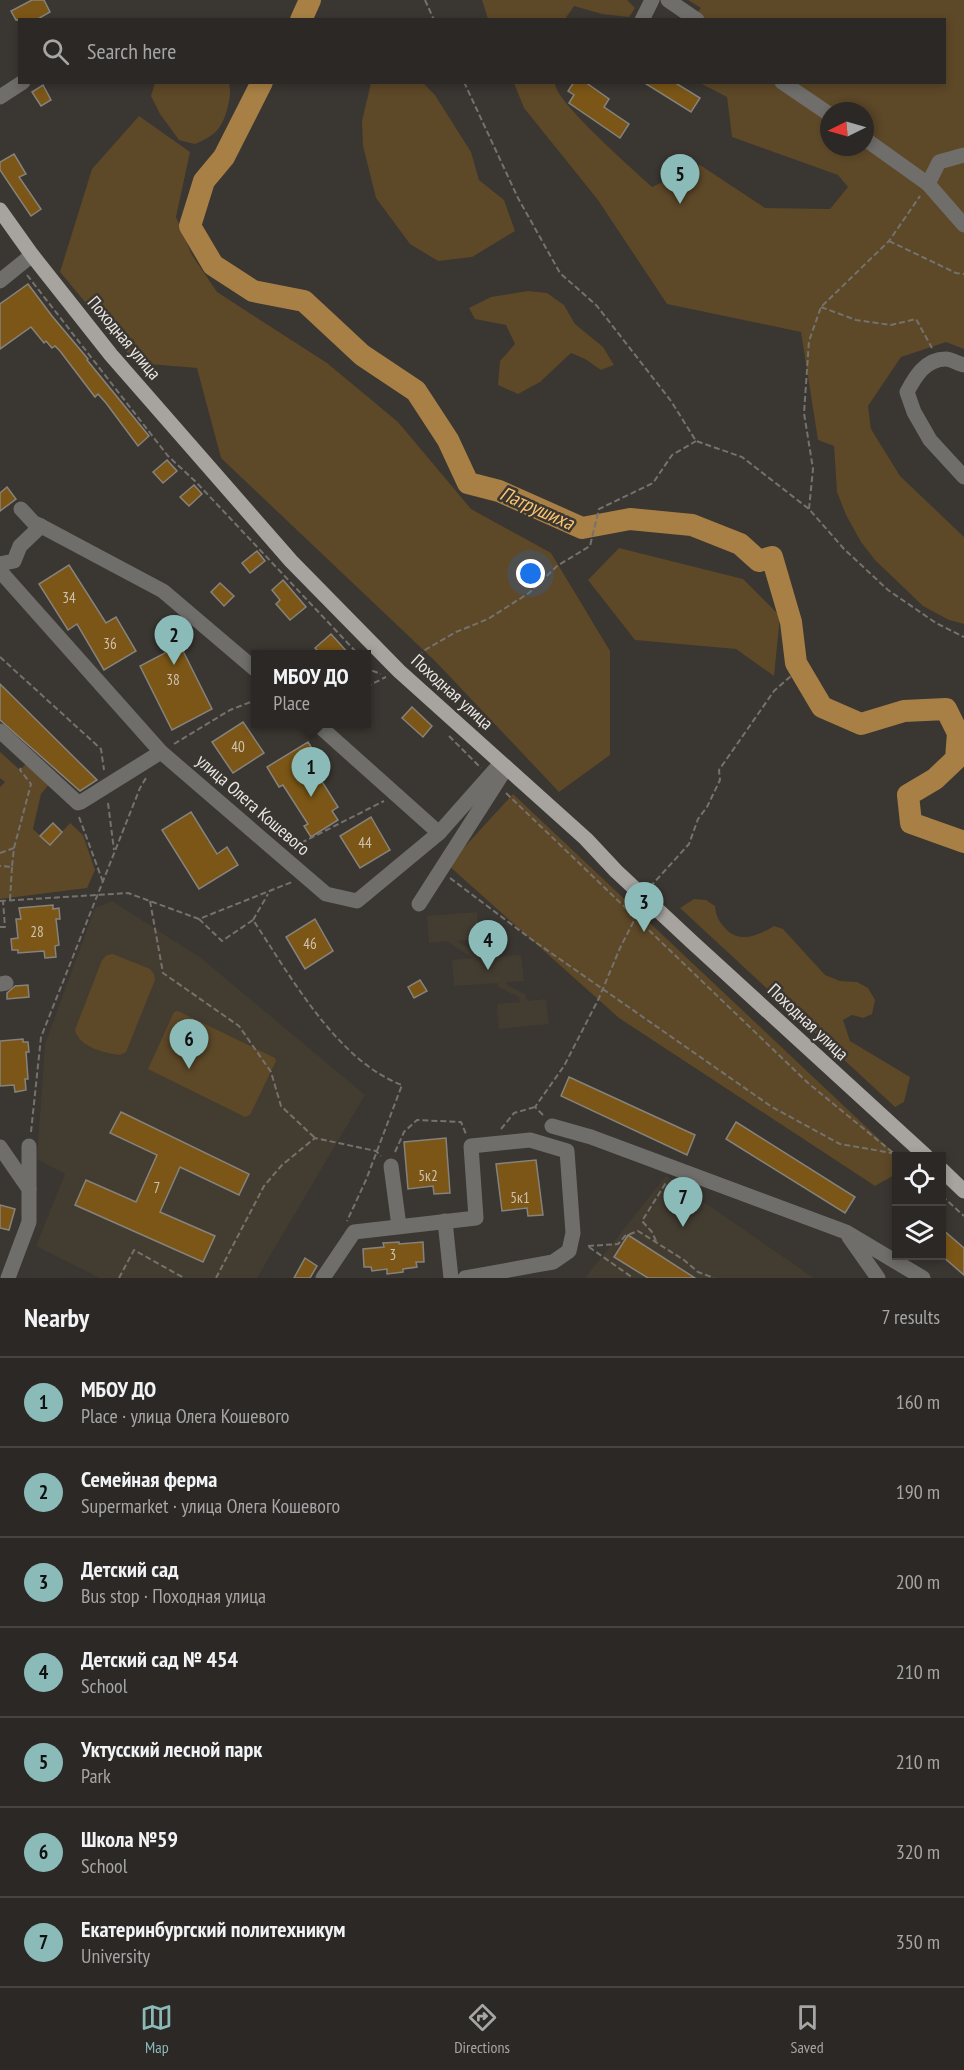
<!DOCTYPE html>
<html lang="en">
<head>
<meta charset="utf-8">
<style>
  :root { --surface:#2c2825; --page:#34302d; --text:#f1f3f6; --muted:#a6a6a7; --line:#484442; --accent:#8bbbb9 }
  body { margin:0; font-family:"PT Sans Narrow",sans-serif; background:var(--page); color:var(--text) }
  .controls { position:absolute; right:18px; bottom:18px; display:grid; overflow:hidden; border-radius:0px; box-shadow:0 3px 9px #0003 }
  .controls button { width:54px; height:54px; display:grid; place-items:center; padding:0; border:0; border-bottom:2px solid var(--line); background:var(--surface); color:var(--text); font:30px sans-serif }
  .compass { position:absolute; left:820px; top:102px; width:54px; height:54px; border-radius:50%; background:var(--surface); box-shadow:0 3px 9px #0003; rotate:265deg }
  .you { position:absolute; left:531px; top:574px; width:21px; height:21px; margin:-15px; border:4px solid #fff; border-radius:50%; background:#1a73e8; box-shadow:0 0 0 9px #1a73e833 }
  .badge { display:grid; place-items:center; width:39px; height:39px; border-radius:50%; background:var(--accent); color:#111; font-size:20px; font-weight:700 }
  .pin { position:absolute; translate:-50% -50px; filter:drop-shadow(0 2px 3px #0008) }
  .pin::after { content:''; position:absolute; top:32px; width:21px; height:18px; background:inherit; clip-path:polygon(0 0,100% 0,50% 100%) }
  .popup { position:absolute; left:251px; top:650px; width:120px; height:78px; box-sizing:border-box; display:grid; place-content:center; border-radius:0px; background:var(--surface); filter:drop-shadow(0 2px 4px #0005); font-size:20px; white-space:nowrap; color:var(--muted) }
  .popup b { font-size:22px; color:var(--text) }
  .popup::after { content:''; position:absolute; left:50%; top:100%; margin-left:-12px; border:12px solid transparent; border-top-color:var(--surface) }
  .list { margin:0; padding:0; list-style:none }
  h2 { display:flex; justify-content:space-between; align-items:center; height:78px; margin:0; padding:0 24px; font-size:26px }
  h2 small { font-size:20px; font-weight:400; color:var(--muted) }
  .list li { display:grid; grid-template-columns:39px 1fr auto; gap:18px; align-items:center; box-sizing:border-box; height:90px; padding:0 24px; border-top:2px solid var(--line) }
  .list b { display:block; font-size:22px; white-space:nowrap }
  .list p { margin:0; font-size:20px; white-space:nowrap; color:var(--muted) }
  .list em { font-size:20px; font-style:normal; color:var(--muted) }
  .icon { flex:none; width:33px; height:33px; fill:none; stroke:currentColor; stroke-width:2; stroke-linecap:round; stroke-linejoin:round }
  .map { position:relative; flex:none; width:964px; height:1278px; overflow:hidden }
  .search { position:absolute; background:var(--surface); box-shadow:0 3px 9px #0003; left:18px; right:18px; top:18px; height:66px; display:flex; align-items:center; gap:15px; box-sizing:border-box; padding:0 21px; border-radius:0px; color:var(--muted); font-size:22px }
  .sheet { height:708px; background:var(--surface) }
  nav { display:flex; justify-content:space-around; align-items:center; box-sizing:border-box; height:84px; border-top:2px solid var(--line); background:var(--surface); font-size:16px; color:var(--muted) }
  nav a { display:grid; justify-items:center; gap:3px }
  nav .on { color:var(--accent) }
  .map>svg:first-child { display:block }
  .built { fill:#433c31 }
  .green { fill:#5d4828; fill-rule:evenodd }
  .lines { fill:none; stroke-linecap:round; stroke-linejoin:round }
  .river { stroke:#a88045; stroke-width:22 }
  .building { fill:#7b5616; stroke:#86827c; stroke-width:1.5 }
  .path { stroke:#75716d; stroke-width:2; stroke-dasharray:6 3; stroke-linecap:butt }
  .minor { stroke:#706e6b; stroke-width:15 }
  .major { stroke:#a7a39e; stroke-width:15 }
  .labels { text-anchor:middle; stroke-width:5; stroke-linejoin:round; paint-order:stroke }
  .number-label { font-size:15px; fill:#cec3b0 }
  .street-label { font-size:18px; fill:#eae7e4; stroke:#3a3631 }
  .water-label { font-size:20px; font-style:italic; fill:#fdc46f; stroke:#3a3631 }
</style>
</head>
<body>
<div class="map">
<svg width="964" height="1278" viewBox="0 0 964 1278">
  <rect width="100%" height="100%" fill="#3a3631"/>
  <!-- built -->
  <g class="built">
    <path d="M112,901L201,958L365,1095L257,1278H100L36,1246L65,1174L37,1159L45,1044L95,908Z"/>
    <path d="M477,912L479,938L457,941L484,958L521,955L524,981L507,982V985L525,994L527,1001L546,999L549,1024L499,1029L497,1004L520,1002L519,997L498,987V983L454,986L452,960L472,958L447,941L429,943L427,916Z"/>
    <path d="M666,1176L814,1278H585Z"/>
  </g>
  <!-- green -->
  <g class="green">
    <path d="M482,0H627L635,8L629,17L602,14L574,6L565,19H488Z"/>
    <path d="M688,0H964V349L946,342L901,357L868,406L871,429L900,476L964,537V624L949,620L923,606L875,560L861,542L846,515L837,492L834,446L818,440L801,332L667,304L598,200L524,108L514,83H555C554,101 635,171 652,187L700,165L765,208L830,209L848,187L838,175L732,137L727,97L700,83L944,82V20L692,19L701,8ZM829,111H865V147H829Z"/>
    <path d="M155,83H229C231,92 230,97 228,106C222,129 216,135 195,144L179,140L160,114L151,96Z"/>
    <path d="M371,83H423L435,95L471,152L479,180L504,200L515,231L472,257L438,261L410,244L376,198L363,146L362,121Z"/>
    <path d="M139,116L190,152L176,217L192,255L217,292L327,363L398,422L471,509L551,553L610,651V755L559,792L436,662L221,458L197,368L136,363L60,272L92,169Z"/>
    <path d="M528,291L547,293L564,305L575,324L603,347L614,365L601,370L585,359L571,353L540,382L518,394L498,385L500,361L515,344L506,325L475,319L469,308L491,297Z"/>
    <path d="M619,548L743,579L780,616L774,676L736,649L635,640L588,580Z"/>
    <path d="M0,752L20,770L29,761L51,782L41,794L33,829L50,845L70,823L83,835L95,870L87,888L0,899V787L5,782L0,778Z"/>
    <path d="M513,794L897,1156L896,1174L875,1186L619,1018L448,865Z"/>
    <path d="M694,899L706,900L715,906C716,916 718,920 725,928C739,944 757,936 774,926L783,929L825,975L840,981L857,982L868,988L875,1000L872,1014L863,1018L852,1015L843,1020L850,1041L910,1077L904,1102L895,1107L680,908Z"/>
    <path d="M113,954L150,969L154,974L155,980L126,1052L120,1055C104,1053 79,1047 75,1030L102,960L107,955Z"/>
    <path d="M178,1011L275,1058L276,1061L250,1115L245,1117L148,1069L174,1012Z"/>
  </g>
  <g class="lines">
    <!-- river -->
    <g class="river">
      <path d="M301,20L310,0"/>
      <path d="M262,82L224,157L204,181L190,226L213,265L253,291L304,301L362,355L416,391L448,440L468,483L499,491L582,528L630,519L692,525L740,544L759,561L772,557L791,622L796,663L822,707L861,724L904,711L946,709L958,733L956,759L935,779L908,795L911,823L964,842"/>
    </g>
  </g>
  <!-- building -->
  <g class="building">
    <path d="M32,0H44L50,12L36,20H16L11,11Z"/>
    <path d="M574,82H585L609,99L604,107L629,124L620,138L569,103L574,95L568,91Z"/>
    <path d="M643,82H674L700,98L691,112Z"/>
    <path d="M43,85L51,100L41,106L32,92Z"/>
    <path d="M14,154L26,174L19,177L41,209L31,216L0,170V162Z"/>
    <path d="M28,284L52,316L88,359L87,360L149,436L138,446L106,403L98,394L95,397L60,351L55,346L52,348L46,341L44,343L31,327L0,349V304Z"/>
    <path d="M167,460L177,471L163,483L153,472Z"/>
    <path d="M194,485L202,494L189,506L180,497Z"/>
    <path d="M7,487L16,499L0,511V493Z"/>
    <path d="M257,551L265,561L250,573L242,563Z"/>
    <path d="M69,565L106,623L116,617L136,651L104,670L77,624L68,630L39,584Z"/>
    <path d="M283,580L306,607L290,620L276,604L280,600L272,590Z"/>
    <path d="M220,583L234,596L224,606L211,592Z"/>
    <path d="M331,634L349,654H321L315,648Z"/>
    <path d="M180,645L212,709L172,730L140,666Z"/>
    <path d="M0,684L97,780L80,791L0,720Z"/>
    <path d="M412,707L432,726L423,737L402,718Z"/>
    <path d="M243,722L264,753L233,773L212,742Z"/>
    <path d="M308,742L328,775L321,780L338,807L332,811L338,820L311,837L304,826L308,824L283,785L279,787L267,767Z"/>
    <path d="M191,812L217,854L227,847L238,865L199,889L162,830Z"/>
    <path d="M371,817L390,850L360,868L340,836Z"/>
    <path d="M53,823L62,832L50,845L40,836Z"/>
    <path d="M53,905V909L59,908L60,919H56L59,945L55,946L56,957L45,958L44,951L18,953V950H12L11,939L18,938L16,919H21L19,908Z"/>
    <path d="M315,919L333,951L305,969L286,937Z"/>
    <path d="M420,980L427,991L414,998L408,987Z"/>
    <path d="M28,985L29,997L7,999V993L15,986Z"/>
    <path d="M23,1039V1042H28L29,1052H26L28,1079H25L26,1090L15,1092L14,1085L0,1086V1041Z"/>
    <path d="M569,1077L695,1135L687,1155L561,1096Z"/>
    <path d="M121,1112L249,1174L239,1195L180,1167L160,1212L215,1236L203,1262L75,1205L86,1180L136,1202L157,1155L110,1133Z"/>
    <path d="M736,1122L855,1197L845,1213L726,1139Z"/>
    <path d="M446,1138L450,1193L434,1194L433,1186L408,1189L404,1142Z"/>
    <path d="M536,1160L543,1215L528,1216L527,1208L502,1211L496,1164Z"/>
    <path d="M0,1205L15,1209L9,1230L0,1228Z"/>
    <path d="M942,1229L964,1248V1275L942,1256Z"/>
    <path d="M628,1235L695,1278H648L614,1257Z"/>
    <path d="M399,1242V1244L423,1242L424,1262H416L417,1267L403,1269V1272L387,1274V1269L372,1271L371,1267H364L363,1249L384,1247L383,1243Z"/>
    <path d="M305,1258L317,1266L310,1278H294Z"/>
  </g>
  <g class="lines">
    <!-- path -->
    <g class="path">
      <path d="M425,0L434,20"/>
      <path d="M464,82L518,198L560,273L597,306L671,401L696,441L742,457L809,509L844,549L888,590L936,623L964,637"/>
      <path d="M889,241L956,273L964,274"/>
      <path d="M27,275L168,456L196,482L358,654"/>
      <path d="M821,307L856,320L891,325L916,319L932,348"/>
      <path d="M809,509L813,469L804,413L809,341L821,307L889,241L920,196"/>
      <path d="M0,657L101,749L104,770"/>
      <path d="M411,662L425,650L456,632L488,619L529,593L557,566L590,546L599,509L653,483L672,455L696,441"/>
      <path d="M366,664L373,671L381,674"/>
      <path d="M366,687L386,677"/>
      <path d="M449,736L481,768"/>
      <path d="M174,744L230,710L256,700"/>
      <path d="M506,793L808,1083L897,1156"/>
      <path d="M108,803L114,850"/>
      <path d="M79,817L103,882"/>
      <path d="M293,847L384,801"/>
      <path d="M14,848L31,784L20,770L21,768"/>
      <path d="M0,853L14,848L12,867L0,866"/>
      <path d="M450,878L531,939L772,1107L840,1144L892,1153"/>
      <path d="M650,887L689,844L698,819L707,807L720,780L719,770L774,691L791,676"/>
      <path d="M10,900L12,867"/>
      <path d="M0,901L128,893L199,919L292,882"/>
      <path d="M150,901L163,973L239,1026L271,1072L281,1106L315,1138"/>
      <path d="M199,919L222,941L253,920C290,975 337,1061 402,1085L366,1180L347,1221"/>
      <path d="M253,920L268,894"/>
      <path d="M0,927H5L3,901"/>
      <path d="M543,1115L535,1107L564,1066L599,998L620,948L639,911"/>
      <path d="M501,1129L514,1113L535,1107"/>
      <path d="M31,1132L41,1037L140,788L146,778"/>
      <path d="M395,1152L404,1132L417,1120L461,1122L466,1134"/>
      <path d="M942,1196L964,1216"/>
      <path d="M656,1241L652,1232L642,1221L667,1181"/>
      <path d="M588,1246L618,1244L625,1236L638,1231L684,1260L698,1272L714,1278"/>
      <path d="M589,1247L633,1278"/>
      <path d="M119,1278L134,1250L184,1278"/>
      <path d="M216,1278L264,1186L282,1165L315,1138L376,1151L381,1156"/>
    </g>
    <!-- minor -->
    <g class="minor">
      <path d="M668,0L697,20"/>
      <path d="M642,20L652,0"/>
      <path d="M782,82L829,114"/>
      <path d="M0,97L23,82"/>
      <path d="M865,139L928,184L964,225"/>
      <path d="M928,184L939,162L964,155"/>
      <path d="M0,281L32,255"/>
      <path d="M964,365C959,364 951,359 946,359C925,359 915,377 907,392L914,412L930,440L964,477"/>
      <path d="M21,509L34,523L41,526"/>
      <path d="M0,564L14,561L20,546L41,526L163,591L256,670"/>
      <path d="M0,571L161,752L326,894L357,901L439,833L501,763"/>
      <path d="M317,724L439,833"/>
      <path d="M0,731L78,803L81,802L161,752"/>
      <path d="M419,904L506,768"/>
      <path d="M0,984L6,983"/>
      <path d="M552,1126L591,1137L846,1232L923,1278"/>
      <path d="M0,1147L29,1189"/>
      <path d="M391,1166L399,1226"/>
      <path d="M445,1221L451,1278"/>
      <path d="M849,1237L878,1278"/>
      <path d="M8,1278L29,1222V1146"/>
      <path d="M323,1278L354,1232L476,1218L471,1146L530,1140L567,1151L573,1233L569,1251L553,1262L465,1278"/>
    </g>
    <!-- major -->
    <g class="major">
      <path d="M0,210L32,255L111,355L291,561L399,671L586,839L616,871L691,941L926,1156"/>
      <path d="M942,1170L964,1191"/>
    </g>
  </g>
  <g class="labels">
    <!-- number labels -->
    <g class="number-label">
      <text x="69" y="603">34</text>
      <text x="110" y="649">36</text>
      <text x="173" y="685">38</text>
      <text x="238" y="752">40</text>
      <text x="365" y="848">44</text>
      <text x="37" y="937">28</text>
      <text x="310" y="949">46</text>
      <text x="428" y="1181">5к2</text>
      <text x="157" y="1193">7</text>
      <text x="520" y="1203">5к1</text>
      <text x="393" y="1260">3</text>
    </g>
    <!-- street labels -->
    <g class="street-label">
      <text transform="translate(124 338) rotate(50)" y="6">Походная улица</text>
      <text transform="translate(452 692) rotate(42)" y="6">Походная улица</text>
      <text transform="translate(253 805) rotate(41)" y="6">улица Олега Кошевого</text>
      <text transform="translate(808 1022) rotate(43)" y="6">Походная улица</text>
    </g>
    <!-- water labels -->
    <g class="water-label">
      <text transform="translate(537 508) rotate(24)" y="7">Патрушиха</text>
    </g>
  </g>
</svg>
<div class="controls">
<button><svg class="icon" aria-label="locate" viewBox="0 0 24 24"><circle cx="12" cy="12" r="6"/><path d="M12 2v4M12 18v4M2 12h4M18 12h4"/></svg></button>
<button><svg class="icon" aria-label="layers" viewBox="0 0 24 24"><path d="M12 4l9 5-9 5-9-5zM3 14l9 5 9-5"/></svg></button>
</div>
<svg class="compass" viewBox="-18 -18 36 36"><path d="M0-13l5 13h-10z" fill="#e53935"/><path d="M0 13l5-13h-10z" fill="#a6a6a7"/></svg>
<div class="you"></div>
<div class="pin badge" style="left:311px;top:797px">1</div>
<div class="popup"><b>МБОУ ДО</b>Place</div>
<div class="pin badge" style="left:174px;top:665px">2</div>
<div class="pin badge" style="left:644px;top:932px">3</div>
<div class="pin badge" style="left:488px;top:970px">4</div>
<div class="pin badge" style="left:680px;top:204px">5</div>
<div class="pin badge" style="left:189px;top:1069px">6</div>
<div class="pin badge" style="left:683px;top:1227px">7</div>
<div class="search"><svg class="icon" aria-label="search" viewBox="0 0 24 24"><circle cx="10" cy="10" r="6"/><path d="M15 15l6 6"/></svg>Search here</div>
</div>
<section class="sheet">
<h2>Nearby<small>7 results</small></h2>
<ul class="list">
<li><span class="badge">1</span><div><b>МБОУ ДО</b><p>Place · улица Олега Кошевого</p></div><em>160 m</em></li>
<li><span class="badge">2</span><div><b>Семейная ферма</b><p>Supermarket · улица Олега Кошевого</p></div><em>190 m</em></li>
<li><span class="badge">3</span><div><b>Детский сад</b><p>Bus stop · Походная улица</p></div><em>200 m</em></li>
<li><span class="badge">4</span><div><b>Детский сад № 454</b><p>School</p></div><em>210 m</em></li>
<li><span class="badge">5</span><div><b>Уктусский лесной парк</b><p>Park</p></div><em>210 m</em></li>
<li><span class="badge">6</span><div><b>Школа №59</b><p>School</p></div><em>320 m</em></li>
<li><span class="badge">7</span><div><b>Екатеринбургский политехникум</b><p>University</p></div><em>350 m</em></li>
</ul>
</section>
<nav>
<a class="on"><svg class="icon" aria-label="map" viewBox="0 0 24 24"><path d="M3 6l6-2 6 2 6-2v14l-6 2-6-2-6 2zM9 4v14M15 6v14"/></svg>Map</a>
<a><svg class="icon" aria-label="directions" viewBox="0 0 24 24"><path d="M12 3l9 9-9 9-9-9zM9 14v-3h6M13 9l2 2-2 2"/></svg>Directions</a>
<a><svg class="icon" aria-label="saved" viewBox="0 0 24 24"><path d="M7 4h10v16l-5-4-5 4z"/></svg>Saved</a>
</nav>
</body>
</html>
